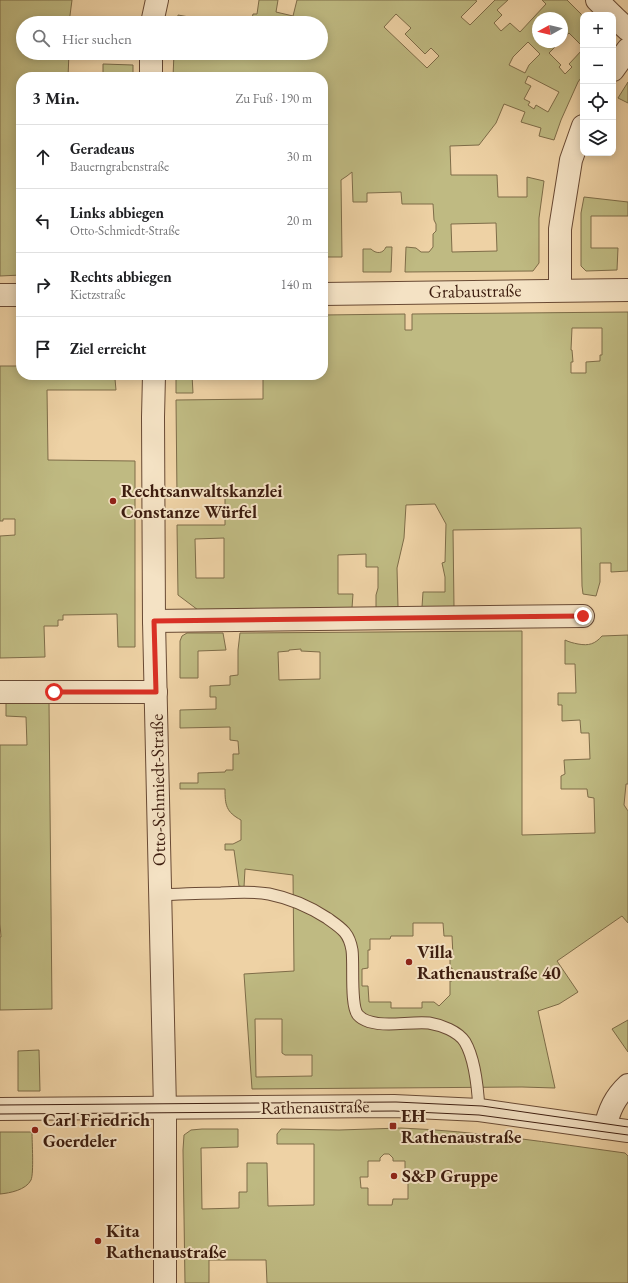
<!DOCTYPE html>
<html lang="de">
<head>
<meta charset="utf-8">
<style>
  :root { --surface:#fff; --page:#f6f6f6; --text:#202124; --muted:#757577; --line:#e0e0e0 }
  body { margin:0; font-family:"EB Garamond",serif; background:var(--page); color:var(--text) }
  .controls { position:absolute; right:12px; top:12px; display:grid; overflow:hidden; border-radius:8px; box-shadow:0 2px 10px #0003 }
  .controls button { width:36px; height:36px; display:grid; place-items:center; padding:0; border:0; border-bottom:1px solid var(--line); background:var(--surface); color:var(--text); font:20px sans-serif }
  .compass { position:absolute; left:532px; top:12px; width:36px; height:36px; border-radius:50%; background:var(--surface); box-shadow:0 2px 10px #0003; rotate:262deg }
  .stop { position:absolute; width:12px; height:12px; margin:-9px; border:3px solid #d93025; border-radius:50%; background:#fff }
  .stop.end { background:#d93025; border-color:#fff; box-shadow:0 1px 4px #0008 }
  .list { margin:0; padding:0; list-style:none }
  h2 { display:flex; justify-content:space-between; align-items:center; height:52px; margin:0; padding:0 16px; font-size:17px }
  h2 small { font-size:13px; font-weight:400; color:var(--muted) }
  .list li { display:grid; grid-template-columns:26px 1fr auto; gap:12px; align-items:center; box-sizing:border-box; height:64px; padding:0 16px; border-top:1px solid var(--line) }
  .list b { display:block; font-size:15px; white-space:nowrap }
  .list p { margin:0; font-size:13px; white-space:nowrap; color:var(--muted) }
  .list em { font-size:13px; font-style:normal; color:var(--muted) }
  .icon { flex:none; width:22px; height:22px; fill:none; stroke:currentColor; stroke-width:2; stroke-linecap:round; stroke-linejoin:round }
  .map { position:relative; flex:none; width:628px; height:1283px; overflow:hidden }
  .search { position:absolute; background:var(--surface); box-shadow:0 2px 10px #0003; left:16px; top:16px; width:312px; height:44px; display:flex; align-items:center; gap:10px; box-sizing:border-box; padding:0 14px; border-radius:22px; color:var(--muted); font-size:15px }
  .panel { position:absolute; background:var(--surface); box-shadow:0 2px 10px #0003; left:16px; top:72px; width:312px; height:308px; border-radius:16px }
  .map>svg:first-child { display:block }
  .green { fill:#bfba82; stroke:#7e6c48; fill-rule:evenodd }
  .lines { fill:none; stroke-linecap:round; stroke-linejoin:round }
  .lane-casing { stroke:#694a34; stroke-width:13 }
  .street-casing { stroke:#694a34; stroke-width:24 }
  .lane { stroke:#f4e2c4; stroke-width:11 }
  .street { stroke:#f4e2c4; stroke-width:22 }
  .tram { stroke:#3d1d0f; stroke-width:1 }
  .route { stroke:#d93025; stroke-width:5 }
  .poi-dot { fill:#8f2418; stroke:#f4e2c4; stroke-width:1.5 }
  .labels { text-anchor:middle; stroke-width:4; stroke-linejoin:round; paint-order:stroke }
  .street-label { font-size:18px; fill:#3d1d0f; stroke:#f4e2c4 }
  .poi-label { font-size:18px; font-weight:bold; fill:#3d1d0f; stroke:#f4e2c4; text-anchor:start }
</style>
</head>
<body>
<div class="map">
<svg width="628" height="1283" viewBox="0 0 628 1283">
  <rect width="100%" height="100%" fill="#eed2a5"/>
  <filter id="stains"><feTurbulence type="fractalNoise" baseFrequency=".005" numOctaves="4"/><feColorMatrix values="0 0 0 0 .2 0 0 0 0 .09 0 0 0 0 .02 0 0 0 .5 -.17"/></filter>
  <radialGradient id="worn" r=".72"><stop offset=".6" stop-color="#630" stop-opacity="0"/><stop offset="1" stop-color="#630" stop-opacity=".3"/></radialGradient>
  <!-- green -->
  <g class="green">
    <path d="M0,0H72L69,23H23V53H69L68,77H21V275L0,276Z"/>
    <path d="M259,0H278L276,12L293,16L297,0H475L477,1L461,17L470,25L495,0H508L497,10L502,15L494,23L501,31L510,23L520,32L546,4L542,0H567L583,16V47L569,33L562,40V18H538V42H560L549,53L561,65L559,67L565,74L572,67L569,64L583,49V75L578,82L561,120L554,140L539,136L541,128L521,122L525,112L504,104L496,123L479,145L450,146L451,175H497L498,197H527V177L544,181L539,218V263L533,271L405,272L406,247L416,248L421,252H429L433,247V234L436,231V224L434,220L433,204H402L401,192L367,193V202H353L352,172L347,176L341,180L342,257H327V208H323V77H173L174,53H321V23H251L253,14H257ZM396,14L411,28L405,34L425,54L431,48L439,56L427,68L384,27ZM528,42L540,54L529,65L525,73L509,65L513,57ZM528,76L559,92L548,112L536,105L534,109L528,105L530,102L524,99L531,86L525,83ZM451,224L496,223L497,251L452,252Z"/>
    <path d="M178,15L222,23H177Z"/>
    <rect x="103" y="53" width="30" height="6"/>
    <path d="M103,64L133,65V77H103Z"/>
    <path d="M628,82V103L618,98Z"/>
    <path d="M584,197L628,202V216H591V248H618L617,270L586,271L581,266V213Z"/>
    <path d="M386,247H392L391,272H363V249H371C376,254 383,254 386,247Z"/>
    <path d="M628,312V571L611,572V563H600V582L596,596L583,594L582,586L581,528L453,530L454,607H422L423,592H445V577L442,563L445,562L446,524L435,504L406,505L404,538L397,568L398,607L376,608V595L378,588V567H366V554L338,555V594H353L352,608L198,610L178,595L177,525H225V496H177L176,400L263,399V375H323V315L405,314V330H412V314ZM572,328H602V355H600V361L586,362V373H571V362H573L572,350H571ZM224,538V578H196L195,539Z"/>
    <path d="M0,366H21V375H96V379H115L116,390H47L48,460L135,461V647H118L117,614L63,615V620H58V626H44L45,657L0,658V536L15,535V519H3V521H0Z"/>
    <path d="M176,375H192L193,393H176Z"/>
    <path d="M522,631V835L595,833L594,798L588,797L587,789H561V776L565,774L564,760L590,759L589,733H581L580,720L562,721V705H558V693H576L575,664H565V640C569,642 573,643 578,644C589,646 595,644 602,636L628,635V784H626L624,805L628,811V923L622,916L557,961L578,992L559,1004L538,1011L555,1088L522,1087L252,1089L244,974L294,971L293,875L245,869L244,887L239,886L234,850H225V844H233L241,840V820C226,812 225,805 225,789H180V783H198V773L225,772L226,770H233V754H239L238,741L230,740V727L180,728V710L216,709V697H210V686L230,685V676L238,675V650L240,633ZM301,649V651L320,652V679L279,680L278,652L289,651V650ZM413,923H443L444,936H452L453,956L450,957V968H452V981H450V995L439,1006L434,1002H422V1008H391V1002H369L368,986H362V969L368,968V950H370V939H390L391,936H413ZM255,1019H282V1053L285,1055H312V1076L256,1077Z"/>
    <path d="M187,633H223L226,650L198,651V678H180V641L182,636Z"/>
    <path d="M49,702L52,1009L0,1010V937H1L0,924V745H27L26,717L6,716V703Z"/>
    <path d="M628,1020V1052L612,1029Z"/>
    <path d="M39,1050L40,1091H18V1051Z"/>
    <path d="M401,1128C476,1131 551,1143 625,1153L628,1156V1283H267L266,1260H209V1283H185L183,1150L184,1135L191,1130L202,1129H238V1147L201,1148L202,1209L239,1208V1192H247V1163H267L268,1206L314,1205V1144H277V1134L281,1129L339,1130ZM384,1154H389L393,1158V1161H405V1176H408V1199H393L392,1205H368V1188H361L360,1177H368V1161H380V1158Z"/>
    <path d="M0,1132H32C32,1142 34,1173 31,1180C26,1190 10,1193 0,1194Z"/>
  </g>
  <g class="lines">
    <!-- lane casing -->
    <g class="lane-casing">
      <path id="lane" d="M160,895C180,894 200,893 221,893C236,892 253,891 269,894C289,898 310,907 327,918C341,928 349,932 352,950C354,964 350,1006 358,1015C365,1023 380,1024 389,1024C402,1024 416,1022 429,1023C441,1025 458,1031 465,1042C475,1059 478,1091 479,1110"/>
    </g>
    <!-- street casing -->
    <g class="street-casing">
      <g id="street">
        <path d="M597,0L612,15"/>
        <path d="M613,16L628,30"/>
        <path d="M152,23L157,0"/>
        <path d="M151,53V77"/>
        <path d="M613,70L628,49"/>
        <path d="M560,290V229L571,160L583,126"/>
        <path d="M323,294L628,290"/>
        <path d="M0,295H21"/>
        <path d="M154,375L153,417L154,621L165,1109V1283"/>
        <path d="M154,621L583,616"/>
        <path d="M0,692H156"/>
        <path d="M0,1109L394,1106L479,1110L628,1131"/>
        <path d="M605,1128C609,1110 615,1097 628,1085"/>
      </g>
    </g>
    <!-- lane -->
    <use href="#lane" class="lane"/>
    <!-- street -->
    <use href="#street" class="street"/>
    <!-- tram -->
    <g class="tram">
      <path d="M0,1105L396,1102L482,1106L628,1127"/>
      <path d="M0,1114L394,1111L479,1115L628,1135"/>
    </g>
  </g>
  <g class="lines">
    <!-- route -->
    <path class="route" d="M54,692H156L154,621L583,616"/>
  </g>
  <!-- markers -->
  <g class="poi-dot">
    <circle cx="113" cy="501" r="4"/>
    <circle cx="409" cy="962" r="4"/>
    <rect x="389" y="1122" width="8" height="8" rx="2"/>
    <circle cx="35" cy="1130" r="4"/>
    <circle cx="394" cy="1176" r="4"/>
    <circle cx="98" cy="1241" r="4"/>
  </g>
  <g class="labels">
    <!-- street labels -->
    <g class="street-label">
      <text transform="translate(475 291) rotate(-1)" y="6">Grabaustraße</text>
      <text transform="translate(158 790) rotate(-91)" y="6">Otto-Schmiedt-Straße</text>
      <text transform="translate(315 1107) rotate(-1)" y="6">Rathenaustraße</text>
    </g>
    <!-- poi labels -->
    <g class="poi-label">
      <text x="121" y="497">Rechtsanwaltskanzlei<tspan x="121" dy="21">Constanze Würfel</tspan></text>
      <text x="417" y="958">Villa<tspan x="417" dy="21">Rathenaustraße 40</tspan></text>
      <text x="401" y="1122">EH<tspan x="401" dy="21">Rathenaustraße</tspan></text>
      <text x="43" y="1126">Carl Friedrich<tspan x="43" dy="21">Goerdeler</tspan></text>
      <text x="402" y="1182">S&amp;P Gruppe</text>
      <text x="106" y="1237">Kita<tspan x="106" dy="21">Rathenaustraße</tspan></text>
    </g>
  </g>
  <rect width="100%" height="100%" filter="url(#stains)"/>
  <rect width="100%" height="100%" fill="url(#worn)"/>
</svg>
<div class="controls">
<button>+</button>
<button>−</button>
<button><svg class="icon" aria-label="locate" viewBox="0 0 24 24"><circle cx="12" cy="12" r="6"/><path d="M12 2v4M12 18v4M2 12h4M18 12h4"/></svg></button>
<button><svg class="icon" aria-label="layers" viewBox="0 0 24 24"><path d="M12 4l9 5-9 5-9-5zM3 14l9 5 9-5"/></svg></button>
</div>
<svg class="compass" viewBox="-18 -18 36 36"><path d="M0-13l5 13h-10z" fill="#e53935"/><path d="M0 13l5-13h-10z" fill="#757577"/></svg>
<div class="stop" style="left:54px;top:692px"></div>
<div class="stop end" style="left:583px;top:616px"></div>
<div class="search"><svg class="icon" aria-label="search" viewBox="0 0 24 24"><circle cx="10" cy="10" r="6"/><path d="M15 15l6 6"/></svg>Hier suchen</div>
<section class="panel">
<h2>3 Min.<small>Zu Fuß · 190 m</small></h2>
<ul class="list">
<li><svg class="icon" aria-label="ahead" viewBox="0 0 24 24"><path d="M12 20V5M6 11l6-6 6 6"/></svg><div><b>Geradeaus</b><p>Bauerngrabenstraße</p></div><em>30 m</em></li>
<li><svg class="icon" aria-label="left" viewBox="0 0 24 24"><path d="M17 20v-9H6M10 6l-5 5 5 5"/></svg><div><b>Links abbiegen</b><p>Otto-Schmiedt-Straße</p></div><em>20 m</em></li>
<li><svg class="icon" aria-label="right" viewBox="0 0 24 24"><path d="M7 20v-9h11M14 6l5 5-5 5"/></svg><div><b>Rechts abbiegen</b><p>Kietzstraße</p></div><em>140 m</em></li>
<li><svg class="icon" aria-label="arrive" viewBox="0 0 24 24"><path d="M6 21V4h12l-3 4 3 4H6"/></svg><div><b>Ziel erreicht</b></div></li>
</ul>
</section>
</div>
</body>
</html>
